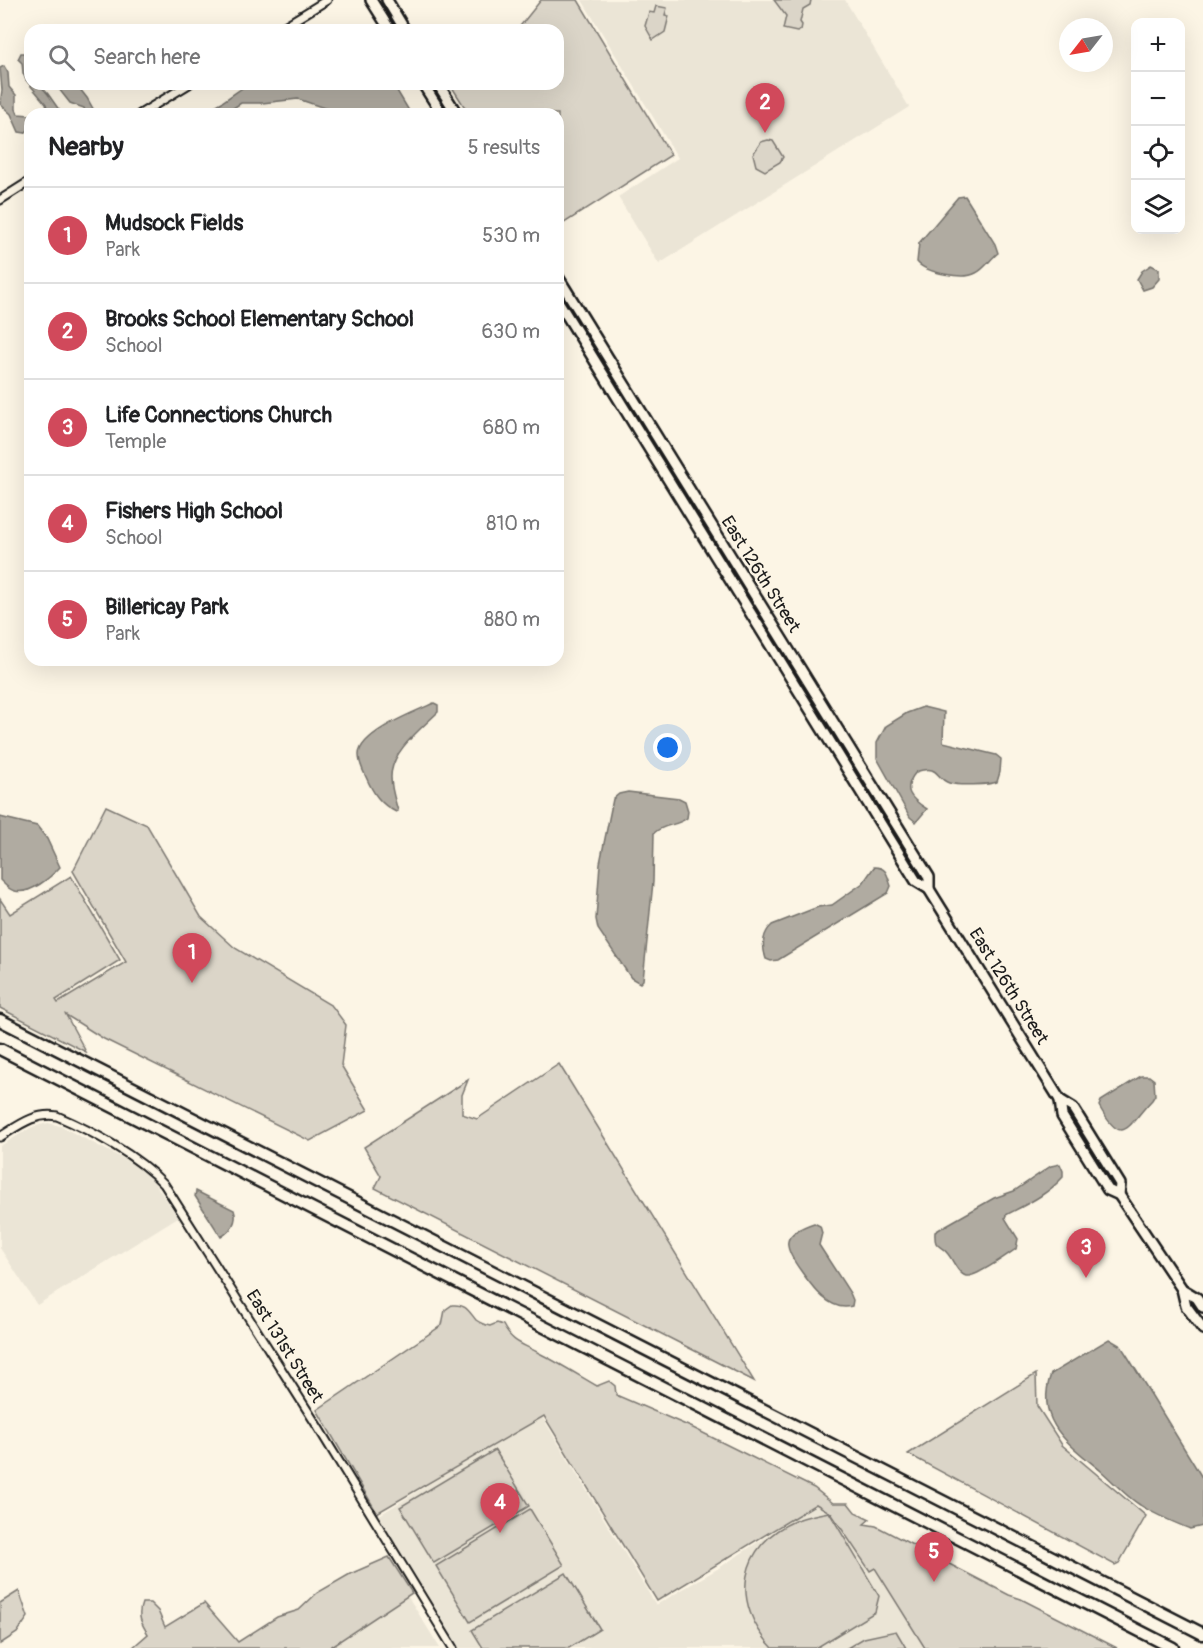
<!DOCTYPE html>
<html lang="en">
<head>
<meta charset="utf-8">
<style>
  :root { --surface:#fff; --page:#f2f2f2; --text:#202124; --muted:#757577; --line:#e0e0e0; --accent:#d1495b }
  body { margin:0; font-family:Pangolin,sans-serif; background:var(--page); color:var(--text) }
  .controls { position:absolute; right:18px; top:18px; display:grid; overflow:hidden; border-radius:12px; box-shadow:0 6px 24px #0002 }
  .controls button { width:54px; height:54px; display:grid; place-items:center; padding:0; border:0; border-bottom:2px solid var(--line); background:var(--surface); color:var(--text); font:30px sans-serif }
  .compass { position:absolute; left:1059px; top:18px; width:54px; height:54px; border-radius:50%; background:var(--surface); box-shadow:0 6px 24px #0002; rotate:239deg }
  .you { position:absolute; left:668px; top:748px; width:21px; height:21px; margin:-15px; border:4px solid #fff; border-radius:50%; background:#1a73e8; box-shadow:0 0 0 9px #1a73e833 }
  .badge { display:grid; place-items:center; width:39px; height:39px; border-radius:50%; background:var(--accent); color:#fff; font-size:20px; font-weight:700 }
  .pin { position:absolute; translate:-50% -50px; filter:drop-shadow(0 2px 3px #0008) }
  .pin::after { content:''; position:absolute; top:32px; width:21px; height:18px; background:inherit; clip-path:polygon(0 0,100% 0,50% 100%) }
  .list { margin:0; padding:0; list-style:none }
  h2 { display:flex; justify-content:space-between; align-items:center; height:78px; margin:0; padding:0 24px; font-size:26px }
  h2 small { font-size:20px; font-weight:400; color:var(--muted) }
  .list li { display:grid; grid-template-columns:39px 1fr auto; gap:18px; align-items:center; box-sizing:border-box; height:96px; padding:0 24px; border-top:2px solid var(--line) }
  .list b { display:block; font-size:22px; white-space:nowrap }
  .list p { margin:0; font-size:20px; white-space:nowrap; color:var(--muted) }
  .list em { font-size:20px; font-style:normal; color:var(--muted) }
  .icon { flex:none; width:33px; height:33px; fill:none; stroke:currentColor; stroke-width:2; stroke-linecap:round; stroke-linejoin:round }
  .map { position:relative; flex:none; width:1203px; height:1648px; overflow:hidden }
  .search { position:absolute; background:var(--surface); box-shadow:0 6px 24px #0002; left:24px; top:24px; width:540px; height:66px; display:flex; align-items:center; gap:15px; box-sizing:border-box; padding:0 21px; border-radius:18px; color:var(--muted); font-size:22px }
  .panel { position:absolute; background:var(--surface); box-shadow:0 6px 24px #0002; left:24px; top:108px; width:540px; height:558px; border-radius:18px }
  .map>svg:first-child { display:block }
  .built { fill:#ebe5d6 }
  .green { fill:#dbd5c8; stroke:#7c7872; stroke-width:1.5 }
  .water { fill:#b0aba1; stroke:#75726c; stroke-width:1.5 }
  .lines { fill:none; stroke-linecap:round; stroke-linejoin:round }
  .minor-casing { stroke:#1c1c1c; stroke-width:11 }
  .major-casing { stroke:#1c1c1c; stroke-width:14 }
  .highway-casing { stroke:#1c1c1c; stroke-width:15 }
  .minor { stroke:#fcf5e5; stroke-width:7 }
  .major { stroke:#fcf5e5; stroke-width:9 }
  .highway { stroke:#fcf5e5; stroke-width:10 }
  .labels { text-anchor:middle; stroke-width:4.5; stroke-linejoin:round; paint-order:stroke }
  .street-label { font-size:18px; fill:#1c1c1c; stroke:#fcf5e5 }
</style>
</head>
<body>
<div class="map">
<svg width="1203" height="1648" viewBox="0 0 1203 1648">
  <rect width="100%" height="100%" fill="#fcf5e5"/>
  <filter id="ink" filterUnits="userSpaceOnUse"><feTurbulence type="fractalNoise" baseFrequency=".0167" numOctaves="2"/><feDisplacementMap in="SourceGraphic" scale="12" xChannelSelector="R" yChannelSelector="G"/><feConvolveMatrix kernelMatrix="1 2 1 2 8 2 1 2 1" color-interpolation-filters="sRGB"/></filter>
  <g filter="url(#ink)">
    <!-- built -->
    <g class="built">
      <path d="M582,0H845L909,107L659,264L618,197L678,158Z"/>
      <path d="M48,1123L60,1126L124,1159L142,1170L156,1185L178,1217L37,1305L0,1248V1146L32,1127Z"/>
      <path d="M541,1415L656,1605L719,1568L820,1501L837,1508L925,1648H458L378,1516Z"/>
      <path d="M407,1595L440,1648H321Z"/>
    </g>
    <!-- green -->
    <g class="green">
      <path d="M541,0H578L671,155L558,227V114H469L450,84H558V30H517Z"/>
      <path d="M774,0H811L810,5L803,9L800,22L802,25L801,30L797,32L783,29L786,16Z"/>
      <path d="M656,6L667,8L665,15L669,16L665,32L653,40L645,26L649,12L654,13Z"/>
      <path d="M768,140L773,141L783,157L780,162L765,171L756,166L753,154L761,142Z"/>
      <path d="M106,806L147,825L201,917L235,948L332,1006L346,1025L341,1065L368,1110L310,1141L104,1039L66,1015L86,1052L0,1008V899L10,914L71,876L120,960L56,1000L58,1003L126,962L73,871Z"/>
      <path d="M559,1064L754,1381L375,1188L381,1176L364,1147L468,1080L462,1095V1114L477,1119Z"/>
      <path d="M452,1305C466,1304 468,1310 476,1320C480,1323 486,1325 490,1326L497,1323L503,1325C512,1343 523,1344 539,1353C559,1363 578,1375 597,1386L609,1381L615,1386L616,1395L693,1428L814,1488L833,1503H848L855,1512L870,1519L864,1524L876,1526L1009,1595L1021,1599L1117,1648H925L875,1568L870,1571L831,1513L816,1504L657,1601L544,1416L377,1513L317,1410L442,1325L445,1310Z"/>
      <path d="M1036,1374L1037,1406L1062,1445L1146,1516L1119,1563L1115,1565L908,1454Z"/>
      <path d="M495,1450L529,1506L434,1563L400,1507Z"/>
      <path d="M530,1509L564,1565L470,1622L436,1566Z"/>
      <path d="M829,1512L879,1596L875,1612L816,1648H773C730,1604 738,1544 797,1520C807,1516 818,1514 829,1512Z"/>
      <path d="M389,1557L412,1593L329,1648H132L148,1634C141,1623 137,1616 142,1603H150L158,1611L165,1627L204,1603L238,1642L277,1617L299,1610L317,1593L350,1574Z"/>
      <path d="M566,1573L600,1629L569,1648H483L472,1630Z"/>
      <path d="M19,1591L28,1617L17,1633L0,1644V1603Z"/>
      <path d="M896,1631L906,1648H847L864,1638Z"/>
    </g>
    <!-- water -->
    <g class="water">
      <path d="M21,53H30V84H39L48,94L62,114H33L41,112L47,108L46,104L26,80L23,73L22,63L18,59Z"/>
      <path d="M4,66L8,73L9,87L16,95V109L18,114L30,115V128L25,133L19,132L11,114L0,104L2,90L0,68Z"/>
      <path d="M50,84H76L87,98L96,114H82L85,112L84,108L70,103L59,89Z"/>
      <path d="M248,84H393L411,114H342L298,99L262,103H241L224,114H201L222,102Z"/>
      <path d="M965,196L995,244L998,253C990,259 985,269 976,273C964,280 926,273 917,262L919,243L958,197Z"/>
      <path d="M1151,265L1159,269V279L1152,287L1143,290L1137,279L1142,271Z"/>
      <path d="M434,703L438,705V712C421,729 391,751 391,777C391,789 395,800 398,811L396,812C380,804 373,793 366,777C363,771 359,762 359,755C359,733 416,711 434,703Z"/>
      <path d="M923,707L944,712L943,742L996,755L1001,759L1000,772L997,782C989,785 958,786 949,783C934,778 941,764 916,772C901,790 911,799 927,809L916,822L910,817L877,758V743L886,726L907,713Z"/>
      <path d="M628,792L679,798L685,801L688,811L687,818C677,826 663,824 654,833L653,882L643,980L640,983L631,978L598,929L596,919L600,863L613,799L619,794Z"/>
      <path d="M0,817L37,826L47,839L60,867C51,877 30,895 15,891C9,890 4,884 0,880Z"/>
      <path d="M874,867C887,867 887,875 891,886L888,893L778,960L771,961L766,959C762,947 762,934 772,925L818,907L832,905L863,883Z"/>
      <path d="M1141,1076H1149L1154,1080L1155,1095L1152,1100C1127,1126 1123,1149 1099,1106L1101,1101Z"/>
      <path d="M1060,1164L1063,1171V1177C1047,1195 1027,1204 1006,1215L1005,1218L1018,1239L1016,1249C1007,1255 976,1278 966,1276C958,1274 953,1260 948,1254C940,1243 934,1250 935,1232L943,1227L994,1198L1014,1191L1051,1166Z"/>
      <path d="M196,1191L234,1210C238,1221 231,1231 221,1237L195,1196Z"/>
      <path d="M814,1223L820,1226L822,1233L819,1245L850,1293L853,1300L852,1306C830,1313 811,1285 801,1271C782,1245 781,1234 814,1223Z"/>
      <path d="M1109,1339L1121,1346L1128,1357L1203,1479V1526L1190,1529C1173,1522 1155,1515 1140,1505C1125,1496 1114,1482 1101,1471C1069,1444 1034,1422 1051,1374Z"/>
    </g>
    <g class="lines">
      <!-- minor casing -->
      <g class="minor-casing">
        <g id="minor">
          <path d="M278,30L327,0"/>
          <path d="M140,114L189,84"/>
          <path d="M0,200L30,181"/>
          <path d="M0,1137C18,1126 35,1112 57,1116C92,1131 138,1156 164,1184L316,1424L453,1648"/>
        </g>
      </g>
      <!-- major casing -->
      <g class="major-casing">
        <g id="major">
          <path d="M371,0L390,30"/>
          <path d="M387,0L405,30"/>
          <path d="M423,84L442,114"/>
          <path d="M438,84L457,114"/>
          <path d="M558,277L929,877V889"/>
          <path d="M558,301L916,881L929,889L1060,1100L1073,1108L1120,1184L1119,1195"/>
          <path d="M1060,1100L1062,1116L1108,1190L1119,1195L1182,1289L1197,1298L1203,1307"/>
          <path d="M1182,1289L1186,1306L1203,1329"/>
        </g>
      </g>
      <!-- highway casing -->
      <g class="highway-casing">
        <g id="highway">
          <path d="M0,1020L1203,1634"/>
          <path d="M0,1049L1173,1648"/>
        </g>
      </g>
      <!-- minor -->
      <use href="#minor" class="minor"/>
      <!-- major -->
      <use href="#major" class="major"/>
      <!-- highway -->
      <use href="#highway" class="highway"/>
    </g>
  </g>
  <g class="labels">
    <!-- street labels -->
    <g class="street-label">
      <text transform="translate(761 574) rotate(58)" y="6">East 126th Street</text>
      <text transform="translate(1009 986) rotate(58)" y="6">East 126th Street</text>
      <text transform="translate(285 1346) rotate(58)" y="6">East 131st Street</text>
    </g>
  </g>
</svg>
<div class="controls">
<button>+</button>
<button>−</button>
<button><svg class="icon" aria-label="locate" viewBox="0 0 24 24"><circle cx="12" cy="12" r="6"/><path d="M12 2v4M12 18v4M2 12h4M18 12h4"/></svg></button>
<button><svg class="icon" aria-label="layers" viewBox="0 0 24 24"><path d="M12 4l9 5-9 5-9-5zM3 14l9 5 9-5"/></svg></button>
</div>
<svg class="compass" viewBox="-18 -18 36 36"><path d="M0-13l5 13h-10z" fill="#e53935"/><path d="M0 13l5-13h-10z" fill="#757577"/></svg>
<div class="you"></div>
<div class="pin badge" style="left:192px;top:983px">1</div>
<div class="pin badge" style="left:765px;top:133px">2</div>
<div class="pin badge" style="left:1086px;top:1278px">3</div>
<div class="pin badge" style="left:500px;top:1533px">4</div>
<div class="pin badge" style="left:934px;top:1582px">5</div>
<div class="search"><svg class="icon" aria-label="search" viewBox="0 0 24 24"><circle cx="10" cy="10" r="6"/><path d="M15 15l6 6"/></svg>Search here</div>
<section class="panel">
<h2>Nearby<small>5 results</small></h2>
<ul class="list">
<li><span class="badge">1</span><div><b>Mudsock Fields</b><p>Park</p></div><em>530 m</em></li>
<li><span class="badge">2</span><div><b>Brooks School Elementary School</b><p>School</p></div><em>630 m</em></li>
<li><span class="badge">3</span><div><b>Life Connections Church</b><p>Temple</p></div><em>680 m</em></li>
<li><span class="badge">4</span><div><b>Fishers High School</b><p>School</p></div><em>810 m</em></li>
<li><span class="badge">5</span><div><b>Billericay Park</b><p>Park</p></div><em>880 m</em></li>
</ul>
</section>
</div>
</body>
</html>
